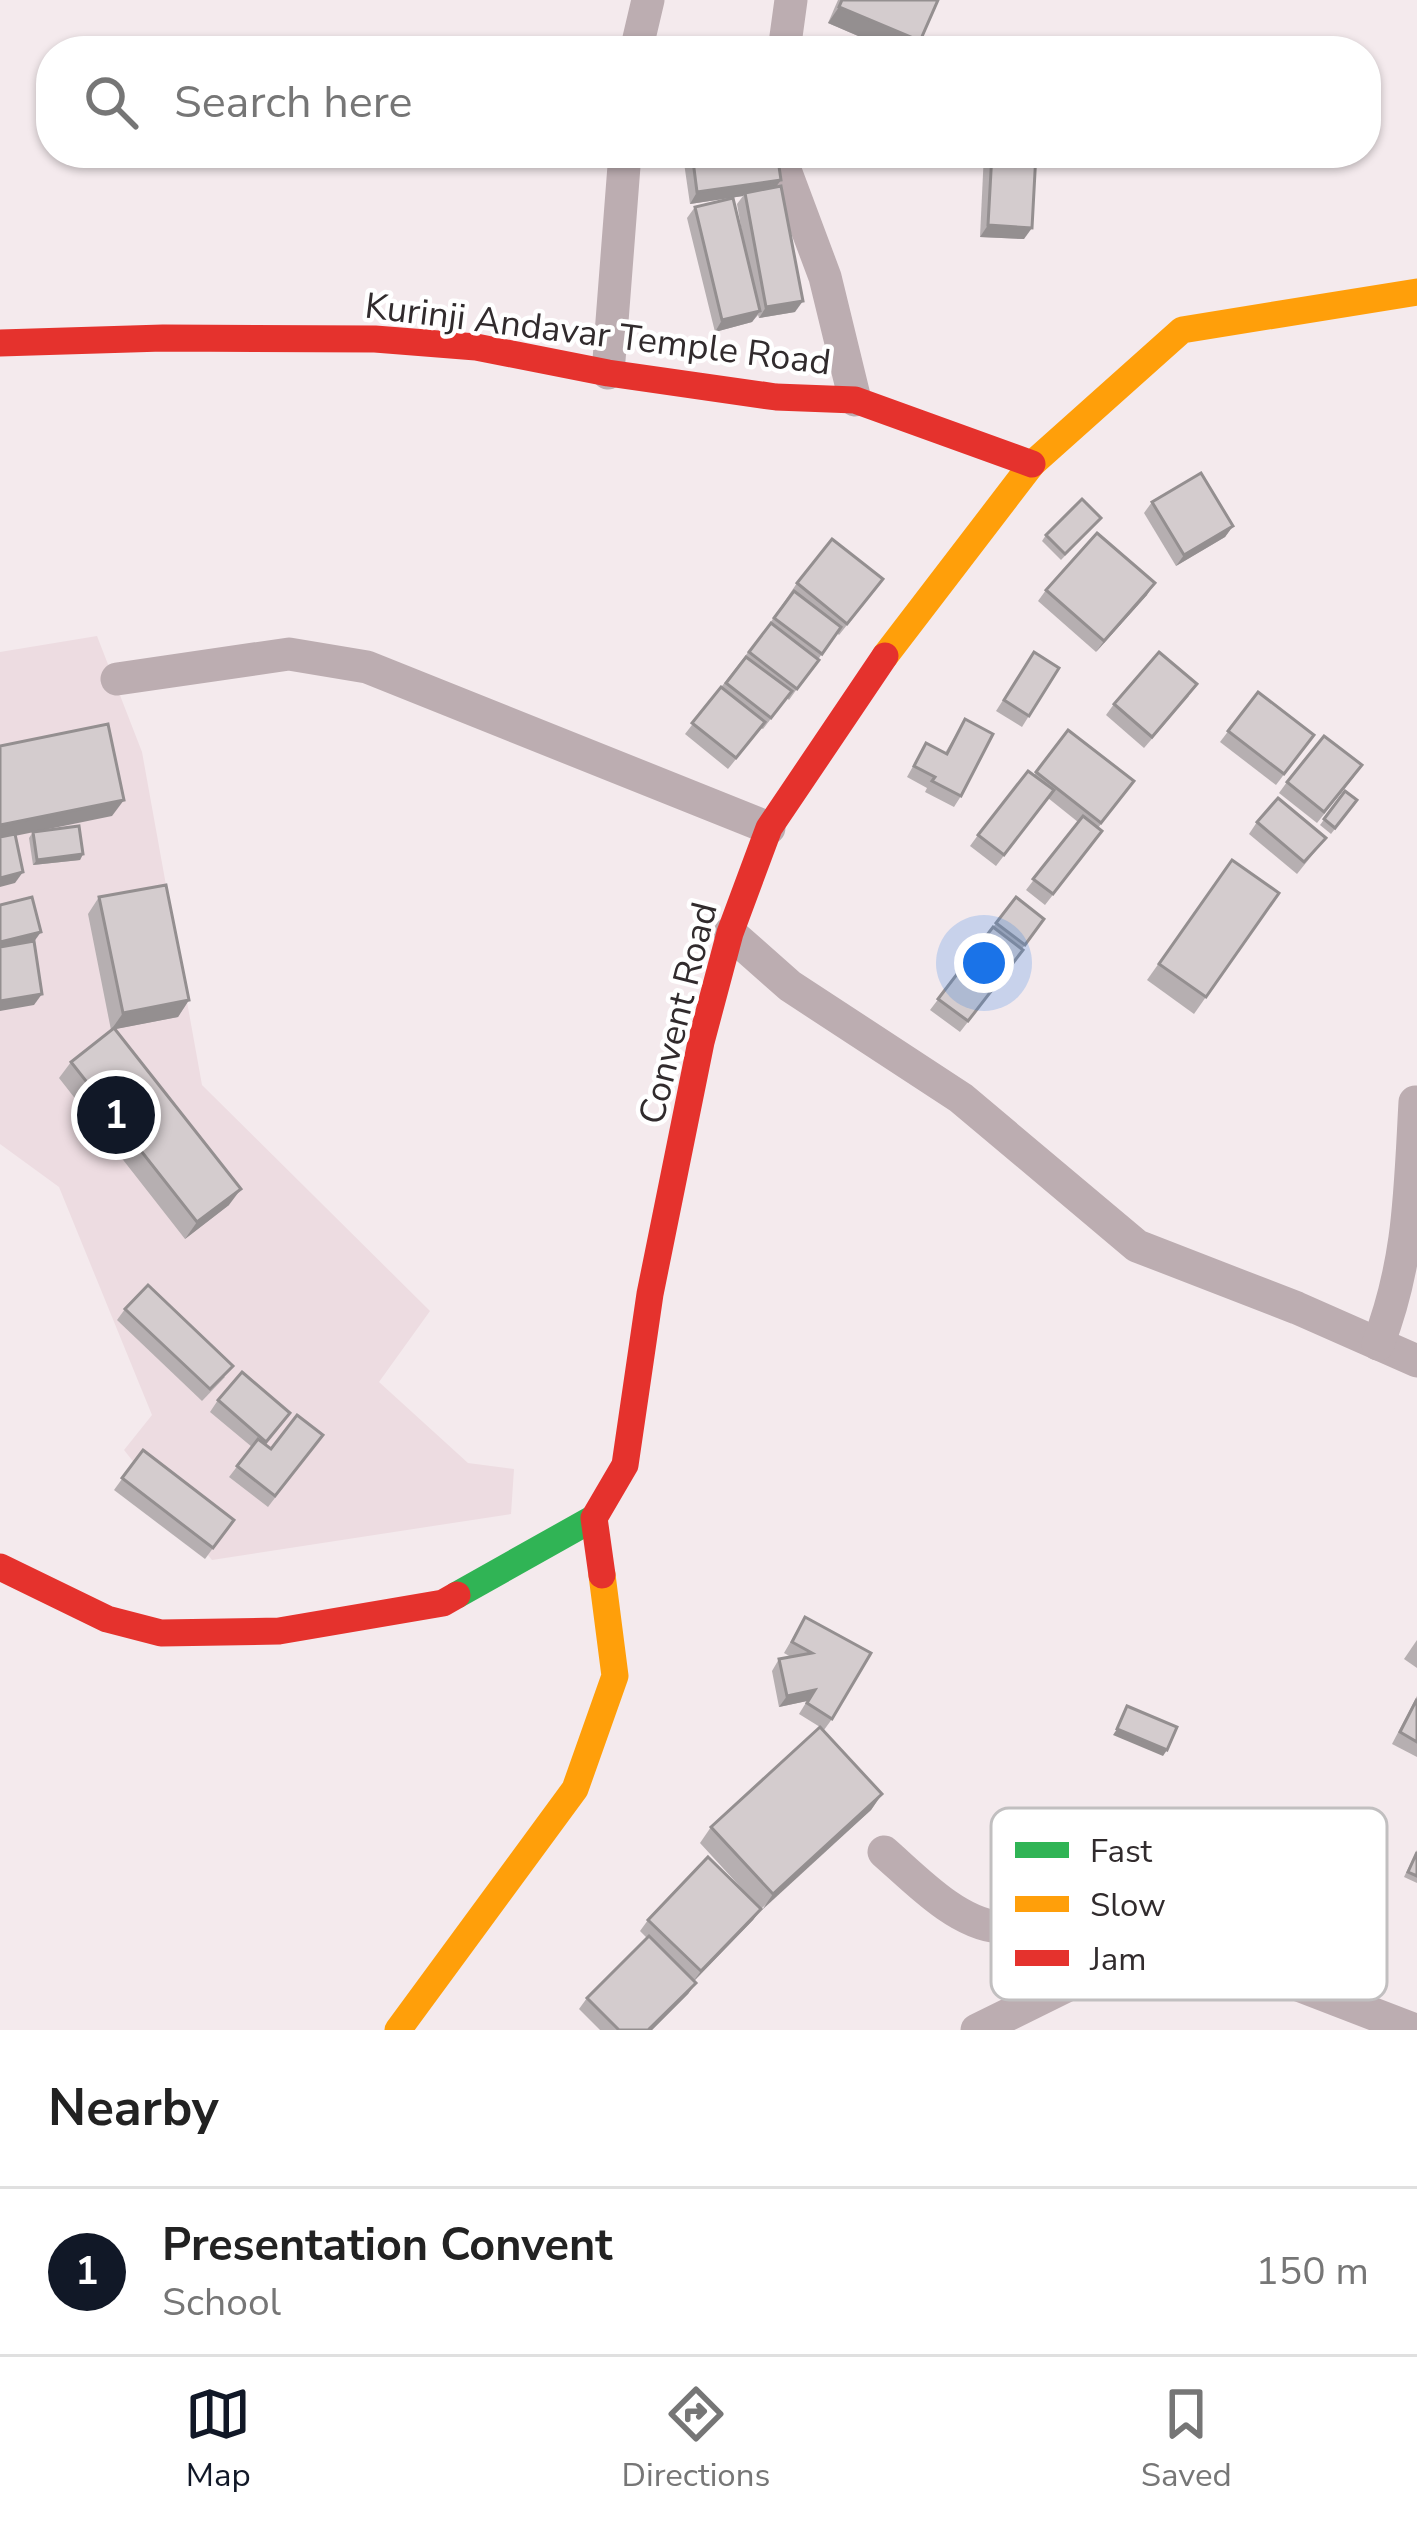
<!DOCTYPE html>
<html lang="en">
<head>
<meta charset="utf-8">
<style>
  :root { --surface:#fff; --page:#f6f6f6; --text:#222; --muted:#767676; --line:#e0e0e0; --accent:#111827 }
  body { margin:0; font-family:"Nunito Sans",sans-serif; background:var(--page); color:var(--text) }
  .you { position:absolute; left:984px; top:963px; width:42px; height:42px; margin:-30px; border:9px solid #fff; border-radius:50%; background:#1a73e8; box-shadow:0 0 0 18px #1a73e833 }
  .badge { display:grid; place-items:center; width:78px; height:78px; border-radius:50%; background:var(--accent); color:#fff; font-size:39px; font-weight:700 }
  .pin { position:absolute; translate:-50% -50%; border:6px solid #fff; box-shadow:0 3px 12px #0006 }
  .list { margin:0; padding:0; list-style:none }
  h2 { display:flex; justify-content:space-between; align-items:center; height:156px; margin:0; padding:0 48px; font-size:51px }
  h2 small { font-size:39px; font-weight:400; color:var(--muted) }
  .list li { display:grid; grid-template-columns:78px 1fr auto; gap:36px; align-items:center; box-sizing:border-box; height:168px; padding:0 48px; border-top:3px solid var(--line) }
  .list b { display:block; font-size:45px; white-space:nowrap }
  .list p { margin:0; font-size:39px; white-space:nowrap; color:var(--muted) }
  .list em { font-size:39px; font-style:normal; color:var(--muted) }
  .icon { flex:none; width:66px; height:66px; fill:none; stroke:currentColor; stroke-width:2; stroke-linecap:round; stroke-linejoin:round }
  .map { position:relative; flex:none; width:1417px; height:2030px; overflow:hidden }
  .search { position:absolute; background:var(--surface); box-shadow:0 3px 9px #0004; left:36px; right:36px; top:36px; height:132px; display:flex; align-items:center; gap:30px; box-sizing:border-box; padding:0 42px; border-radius:48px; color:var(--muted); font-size:45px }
  .sheet { height:324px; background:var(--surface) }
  nav { display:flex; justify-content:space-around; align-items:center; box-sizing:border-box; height:168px; border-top:3px solid var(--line); background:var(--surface); font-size:33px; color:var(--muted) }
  nav a { display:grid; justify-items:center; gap:6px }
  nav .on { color:var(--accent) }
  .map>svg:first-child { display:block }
  .built { fill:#eddce1 }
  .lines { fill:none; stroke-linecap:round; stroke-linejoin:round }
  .street { stroke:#bcadb1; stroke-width:33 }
  .fast { stroke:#30b455; stroke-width:27 }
  .slow { stroke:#ff9f0a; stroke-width:27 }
  .jam { stroke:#e5322d; stroke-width:27 }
  .wall { fill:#b6afb1 }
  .shaded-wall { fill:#948f90 }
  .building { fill:#d4ccce; stroke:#948f90; stroke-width:3 }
  .labels { text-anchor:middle; stroke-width:9; stroke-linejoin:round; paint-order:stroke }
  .street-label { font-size:36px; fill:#312b2d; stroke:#fff }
  .key { fill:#fff; stroke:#c1bfc0; stroke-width:3 }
  .key-label { font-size:33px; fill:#312b2d }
</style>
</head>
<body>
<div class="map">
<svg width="1417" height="2030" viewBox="0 0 1417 2030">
  <rect width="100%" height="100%" fill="#f4eaed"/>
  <!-- built -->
  <path class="built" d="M97,636L142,752L202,1085L430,1311L379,1382L468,1463L514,1469L511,1514L212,1560L124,1450L152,1415L59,1187L0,1144V652Z"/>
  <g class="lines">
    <!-- street -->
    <g class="street">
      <path d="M636,51L648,0"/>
      <path d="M784,51L791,0"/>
      <path d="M782,153V162L825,277L855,400"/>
      <path d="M608,373L625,153"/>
      <path d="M117,679L289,654L367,667L769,828"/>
      <path d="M730,933L790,986L961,1098L1137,1246L1297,1308L1417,1361"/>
      <path d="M1378,1344C1410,1261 1410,1190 1415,1102"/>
      <path d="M884,1852C915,1879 956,1923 998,1927C1046,1933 1135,1896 1171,1919C1180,1925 1189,1938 1197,1946"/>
      <path d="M977,2030L1125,1957L1197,1946L1415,2030"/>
    </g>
    <!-- fast -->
    <path class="fast" d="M457,1595L594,1518"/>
    <!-- slow -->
    <g class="slow">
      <path d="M885,656L1032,464L1182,330L1417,292"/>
      <path d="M398,2030L575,1789L615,1676L602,1575"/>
    </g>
    <!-- jam -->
    <g class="jam">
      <path d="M0,343L163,338L375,339L476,347L608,373L776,397L855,400L1032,464"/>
      <path d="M0,1567L107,1619L161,1633L279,1631L443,1603L457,1595"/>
      <path d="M602,1575L594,1518L625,1465L650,1294L701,1042L730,933L769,828L885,656"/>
    </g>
  </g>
  <!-- wall -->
  <g class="wall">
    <path d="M838,0H938L920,41L914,51H893L828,23Z"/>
    <path d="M685,153H777L781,180L776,187L795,312L759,318L758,315L752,322L715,332L687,218L695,207L745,249L737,204L743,196L690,204L683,156Z"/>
    <path d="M984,153H1036L1024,239L980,237Z"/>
    <path d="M1152,502L1233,526L1225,537L1176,566L1144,513Z"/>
    <path d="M1101,518L1061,560L1042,541L1046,535Z"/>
    <path d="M797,583L875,590L839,635L837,633L789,700L787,698L763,729L761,728L728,769L685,734L766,629Z"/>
    <path d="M1046,590L1147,595L1096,652L1038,601Z"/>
    <path d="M1034,652L1059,668L1022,727L996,711Z"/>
    <path d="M1258,692L1314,735L1276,785L1220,742Z"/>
    <path d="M1189,696L1144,748L1106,715L1114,704Z"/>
    <path d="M965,719L961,796L954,807L925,792L927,788L907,777L926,743L945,753Z"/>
    <path d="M1068,730L1134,781L1098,828L1094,842L1045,905L1026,890L1078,822L1048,798L996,866L970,846L978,835L1034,775Z"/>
    <path d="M1354,777L1317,823L1279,793L1287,782Z"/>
    <path d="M1345,791L1357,800L1331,834L1320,825Z"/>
    <path d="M1257,822L1326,838L1297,874L1249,834Z"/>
    <path d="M33,832L83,854L80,860L33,865L29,838Z"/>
    <path d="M1232,860L1279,893L1194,1014L1147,980Z"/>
    <path d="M99,897L189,1000L178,1017L115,1029L229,1205L185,1239L59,1078L71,1062L111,1030L88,914Z"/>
    <path d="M1016,897L1044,919L1022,949L1015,962L960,1032L930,1010Z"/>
    <path d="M125,1309L225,1377L202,1401L117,1320Z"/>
    <path d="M218,1400L290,1413L265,1445L271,1449L323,1435L268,1507L229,1477L252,1447L210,1412Z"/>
    <path d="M143,1450L234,1520L205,1559L114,1490Z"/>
    <path d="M805,1617L832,1719L824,1730L820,1728L882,1794L871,1810L761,1909L753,1920L694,1981L696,1983L688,1994L652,2030H600L579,2009L587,1998L647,1938L640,1931L648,1920L756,1904L700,1843L711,1827L820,1727L799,1714L807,1701L779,1707L772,1671L779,1659L791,1657L784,1653Z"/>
    <path d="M1417,1640V1668L1404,1659Z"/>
    <path d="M1417,1696V1757L1392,1744Z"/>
    <path d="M1417,1850V1883L1404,1877Z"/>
  </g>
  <!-- shaded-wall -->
  <g class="shaded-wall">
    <path d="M839,7L920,41L914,51H893L828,23Z"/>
    <path d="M857,153H903L900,157L852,160Z"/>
    <path d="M781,180L773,191L745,193L743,196L690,204L697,192Z"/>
    <path d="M988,225L1032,228L1024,239L980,237Z"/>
    <path d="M803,301L795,312L759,318L766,307Z"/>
    <path d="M760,311L752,322L715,332L722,320Z"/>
    <path d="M1233,526L1225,537L1176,566L1184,555Z"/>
    <path d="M1155,583L1147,595L1096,652L1104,641Z"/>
    <path d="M124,800L112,816L0,839V825Z"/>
    <path d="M83,854L80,860L33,865L37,860Z"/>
    <path d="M23,872L15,883L0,887V878Z"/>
    <path d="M41,932L33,943L0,951V942Z"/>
    <path d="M42,994L34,1005L0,1011V1001Z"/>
    <path d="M189,1000L178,1017L111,1030L123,1013Z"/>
    <path d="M241,1189L229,1205L185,1239L197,1222Z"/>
    <path d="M815,1690L807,1701L779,1707L787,1696Z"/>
    <path d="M1117,1729L1167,1750L1163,1756L1113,1735Z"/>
    <path d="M882,1794L871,1810L762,1910L773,1894Z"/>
    <path d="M761,1909L753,1920L693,1982L701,1971Z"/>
    <path d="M696,1983L688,1994L652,2030H648Z"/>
  </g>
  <!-- building -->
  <g class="building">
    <path d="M842,0H938L920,41L839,7Z"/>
    <path d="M692,153H777L781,180L697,192Z"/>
    <path d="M992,153H1036L1032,228L988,225Z"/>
    <path d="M781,186L803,301L766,307L745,193Z"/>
    <path d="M733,198L760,311L722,320L695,207Z"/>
    <path d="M1201,473L1233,526L1184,555L1152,502Z"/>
    <path d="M1082,499L1101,518L1065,554L1046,535Z"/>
    <path d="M1097,533L1155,583L1104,641L1046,590Z"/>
    <path d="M832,539L883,579L847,624L797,583Z"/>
    <path d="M794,591L841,627L822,654L774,618Z"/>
    <path d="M771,623L819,660L797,689L749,652Z"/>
    <path d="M1034,652L1059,668L1029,716L1004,700Z"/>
    <path d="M1159,652L1197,684L1152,737L1114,704Z"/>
    <path d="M746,657L792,691L771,718L726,683Z"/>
    <path d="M721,687L765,722L736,758L692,723Z"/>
    <path d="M1258,692L1314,735L1284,774L1228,731Z"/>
    <path d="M965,719L993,734L961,796L932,781L935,777L914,766L926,743L947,754Z"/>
    <path d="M108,724L124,800L0,825V746Z"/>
    <path d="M1068,730L1134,781L1101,823L1036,772Z"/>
    <path d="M1324,736L1362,765L1324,812L1287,782Z"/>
    <path d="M1028,771L1054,790L1004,855L978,835Z"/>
    <path d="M1345,791L1357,800L1335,828L1324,819Z"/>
    <path d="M1278,798L1326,838L1304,862L1257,822Z"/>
    <path d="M1083,816L1102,831L1053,894L1033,879Z"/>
    <path d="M79,826L83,854L37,860L33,832Z"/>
    <path d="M15,834L23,872L0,878V837Z"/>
    <path d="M1232,860L1279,893L1206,997L1159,964Z"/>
    <path d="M166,885L189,1000L123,1013L99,897Z"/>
    <path d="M32,897L41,932L0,942V905Z"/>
    <path d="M1016,897L1044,919L1025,945L996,923Z"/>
    <path d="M993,927L1023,950L968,1021L938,999Z"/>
    <path d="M34,941L42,994L0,1001V947Z"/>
    <path d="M114,1028L241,1189L197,1222L71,1062Z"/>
    <path d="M148,1285L233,1366L210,1389L125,1309Z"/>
    <path d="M242,1372L290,1413L266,1442L218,1400Z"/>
    <path d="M297,1415L323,1435L275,1496L237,1466L258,1439L271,1449Z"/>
    <path d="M143,1450L234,1520L213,1548L122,1478Z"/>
    <path d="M805,1617L871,1653L832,1719L807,1703L815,1690L787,1696L779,1659L812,1653L792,1642Z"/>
    <path d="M1417,1699V1742L1400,1732Z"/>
    <path d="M1127,1706L1177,1727L1167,1750L1117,1729Z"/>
    <path d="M820,1727L882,1794L773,1894L711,1827Z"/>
    <path d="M1417,1852V1876L1408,1872Z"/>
    <path d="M708,1857L761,1909L701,1971L648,1920Z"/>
    <path d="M649,1936L696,1983L648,2030H619L587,1998Z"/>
  </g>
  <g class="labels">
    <!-- street labels -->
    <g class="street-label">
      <text transform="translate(598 333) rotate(7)" y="13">Kurinji Andavar Temple Road</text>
      <text transform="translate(677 1013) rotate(-76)" y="13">Convent Road</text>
    </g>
  </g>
  <!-- legend -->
  <rect x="991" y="1808" width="396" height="192" rx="18" class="key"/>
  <rect x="1015" y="1842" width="54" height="16" fill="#30b455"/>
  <rect x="1015" y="1896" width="54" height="16" fill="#ff9f0a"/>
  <rect x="1015" y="1950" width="54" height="16" fill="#e5322d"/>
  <g class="key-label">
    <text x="1090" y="1862">Fast</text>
    <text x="1090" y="1916">Slow</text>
    <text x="1090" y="1970">Jam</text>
  </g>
</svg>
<div class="you"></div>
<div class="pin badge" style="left:116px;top:1115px">1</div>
<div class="search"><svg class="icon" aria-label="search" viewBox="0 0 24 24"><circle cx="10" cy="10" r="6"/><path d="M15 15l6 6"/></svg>Search here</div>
</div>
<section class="sheet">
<h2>Nearby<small></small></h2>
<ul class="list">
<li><span class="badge">1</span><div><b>Presentation Convent</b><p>School</p></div><em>150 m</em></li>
</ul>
</section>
<nav>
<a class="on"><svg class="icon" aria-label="map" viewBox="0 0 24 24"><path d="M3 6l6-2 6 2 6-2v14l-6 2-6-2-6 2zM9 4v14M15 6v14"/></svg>Map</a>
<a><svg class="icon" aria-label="directions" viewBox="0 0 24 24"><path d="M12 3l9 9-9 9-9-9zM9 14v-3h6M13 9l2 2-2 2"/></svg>Directions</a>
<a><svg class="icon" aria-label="saved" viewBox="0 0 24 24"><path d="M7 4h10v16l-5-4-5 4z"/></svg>Saved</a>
</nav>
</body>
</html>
